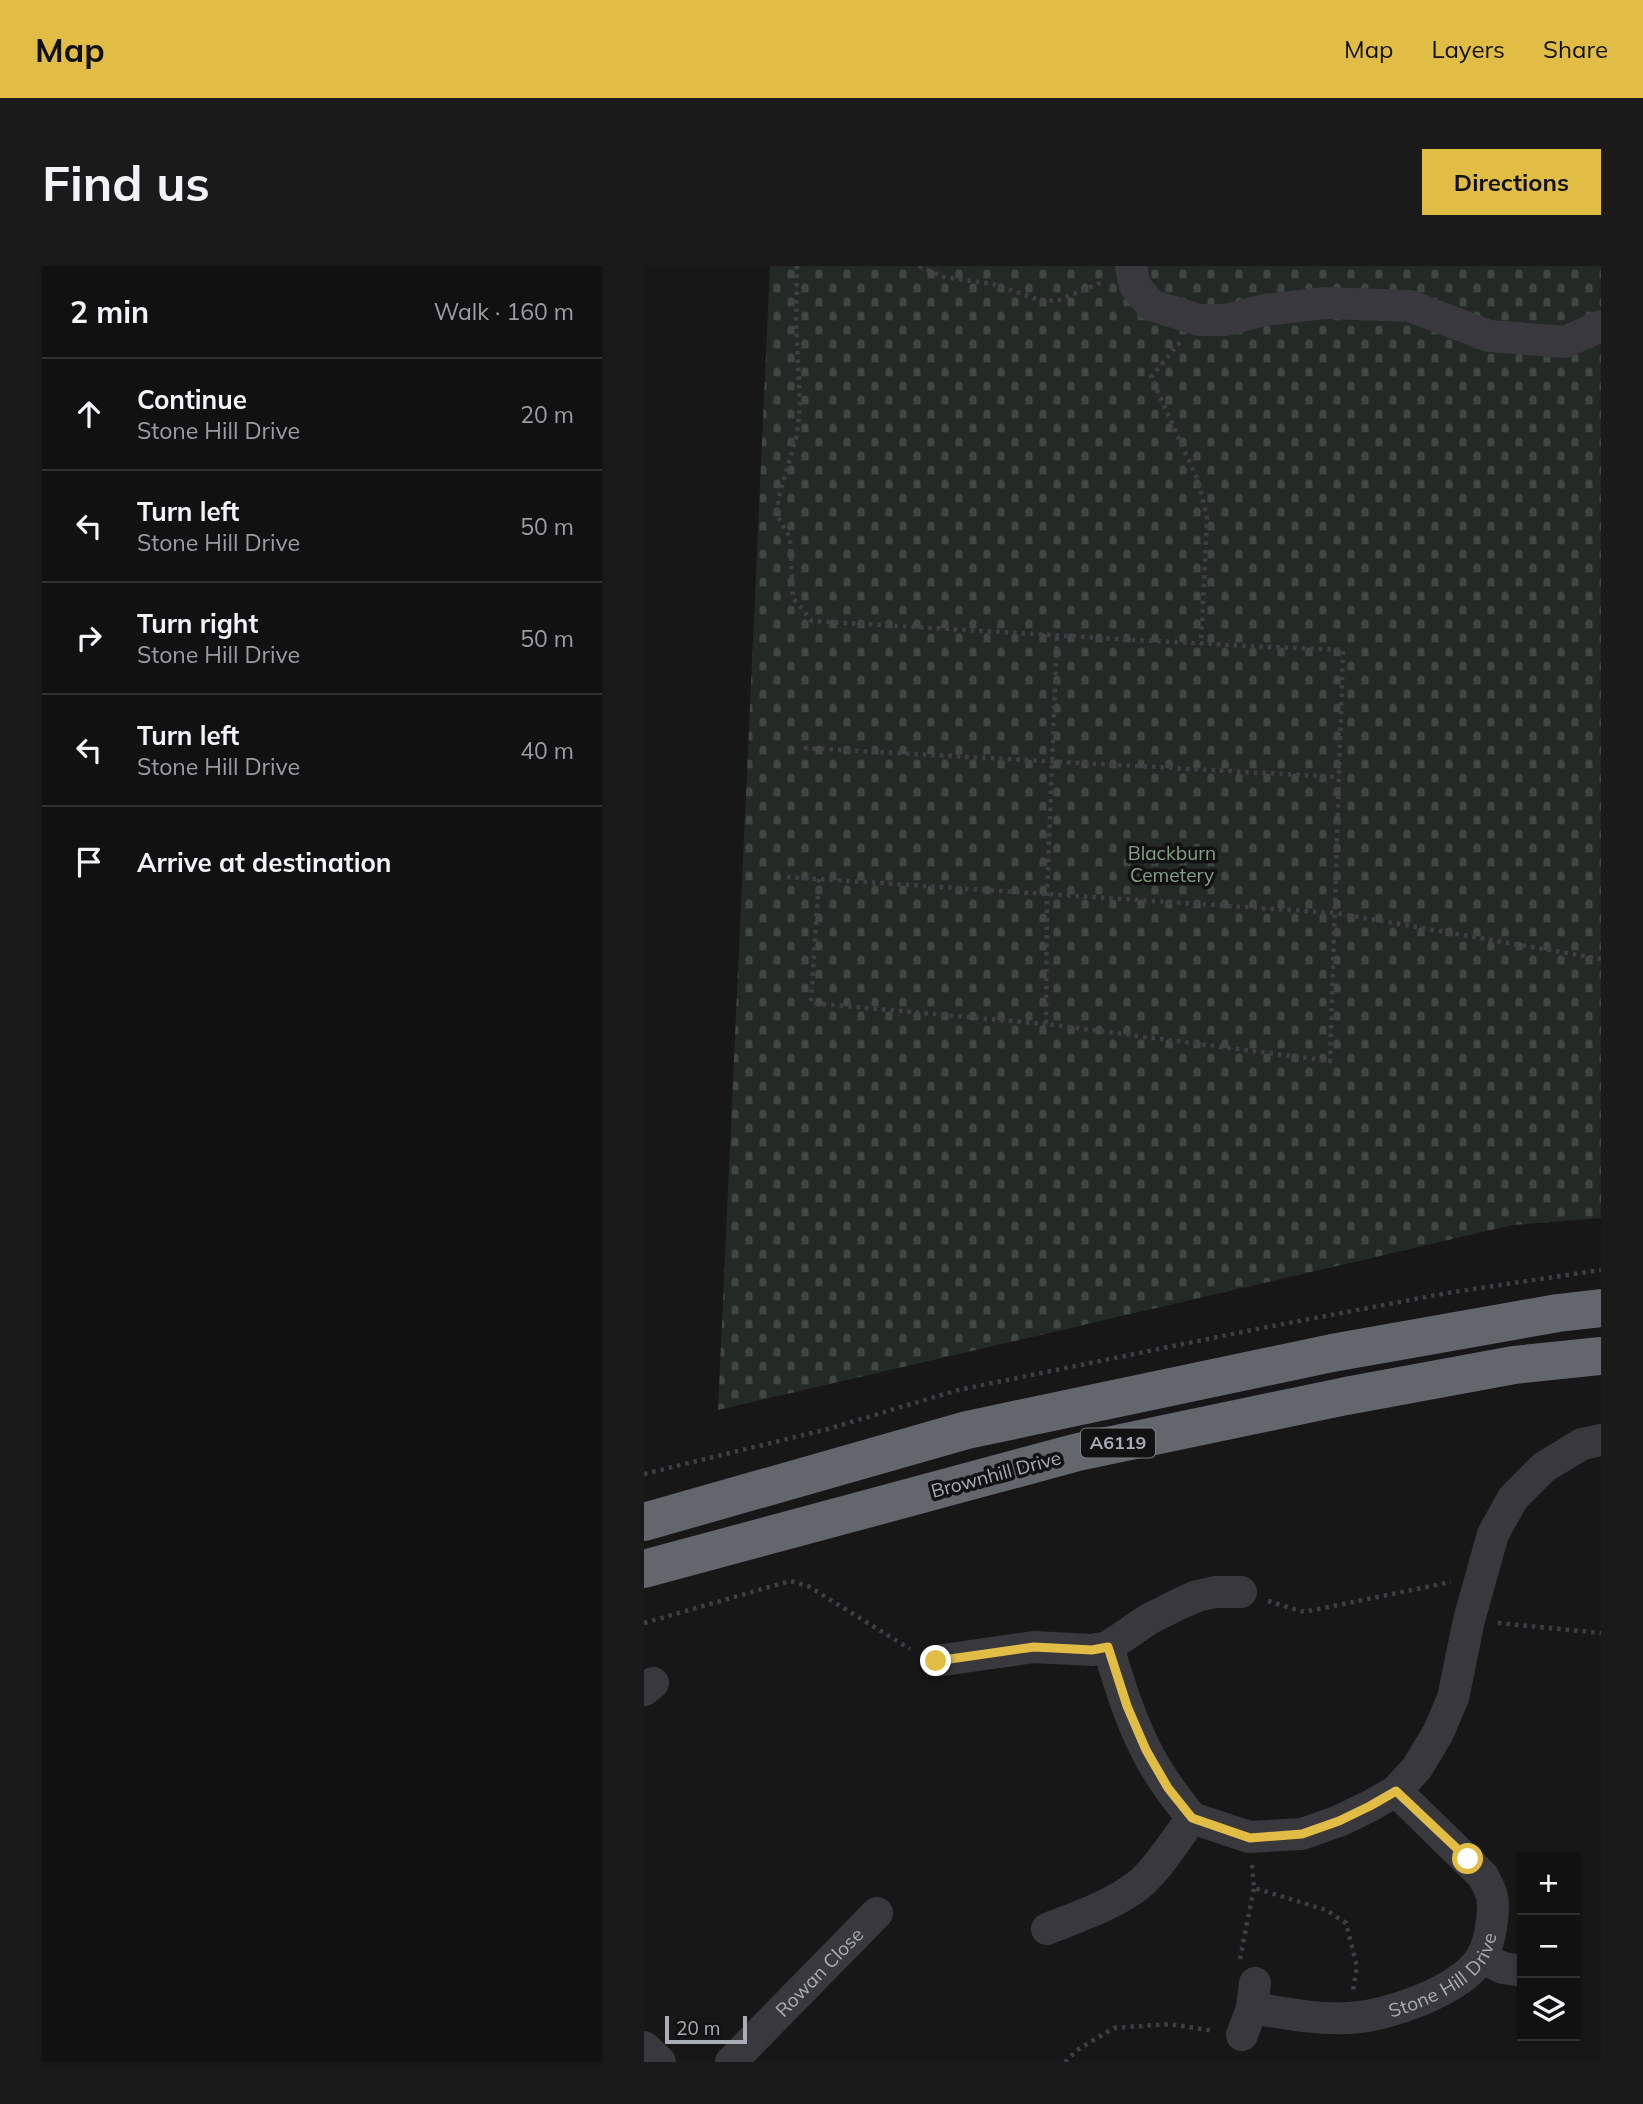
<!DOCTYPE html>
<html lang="en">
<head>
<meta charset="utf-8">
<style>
  :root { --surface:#111112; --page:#1a1a1b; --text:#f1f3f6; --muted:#9c9d9f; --line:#303132; --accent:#e1bd46 }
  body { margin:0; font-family:Mulish,sans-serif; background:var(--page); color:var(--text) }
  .controls { position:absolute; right:21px; bottom:21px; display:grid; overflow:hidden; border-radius:0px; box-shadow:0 2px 5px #0004 }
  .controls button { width:63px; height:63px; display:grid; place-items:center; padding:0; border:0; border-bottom:2px solid var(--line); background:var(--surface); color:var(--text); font:35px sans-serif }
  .scale { position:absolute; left:21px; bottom:18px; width:82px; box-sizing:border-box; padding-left:7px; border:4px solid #aaadb7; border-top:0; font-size:19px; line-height:24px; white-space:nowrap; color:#aaadb7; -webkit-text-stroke:5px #121213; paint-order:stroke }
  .stop { position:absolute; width:21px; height:21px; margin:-16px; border:5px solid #e1bd46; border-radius:50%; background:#fff }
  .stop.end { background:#e1bd46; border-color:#fff; box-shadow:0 2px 7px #0008 }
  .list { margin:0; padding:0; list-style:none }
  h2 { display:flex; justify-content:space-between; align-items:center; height:91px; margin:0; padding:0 28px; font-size:30px }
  h2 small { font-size:23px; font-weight:400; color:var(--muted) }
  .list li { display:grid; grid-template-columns:46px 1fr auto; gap:21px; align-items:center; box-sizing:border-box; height:112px; padding:0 28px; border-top:2px solid var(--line) }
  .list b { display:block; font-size:26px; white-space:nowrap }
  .list p { margin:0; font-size:23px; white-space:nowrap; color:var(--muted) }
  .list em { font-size:23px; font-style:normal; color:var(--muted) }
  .icon { flex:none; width:38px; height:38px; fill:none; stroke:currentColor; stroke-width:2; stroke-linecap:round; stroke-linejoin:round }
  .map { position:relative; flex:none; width:957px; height:1796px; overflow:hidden; border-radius:0px }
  header { display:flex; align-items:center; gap:42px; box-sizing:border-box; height:98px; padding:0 35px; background:var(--accent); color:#111 }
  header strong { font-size:33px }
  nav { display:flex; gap:38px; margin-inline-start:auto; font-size:24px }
  .intro { display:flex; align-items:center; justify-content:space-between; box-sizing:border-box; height:168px; padding:0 42px }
  h1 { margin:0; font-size:49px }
  .button { padding:18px 32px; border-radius:0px; background:var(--accent); color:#111; font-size:24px; font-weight:700 }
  main { display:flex; gap:42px; padding:0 42px }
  aside { flex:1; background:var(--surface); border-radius:0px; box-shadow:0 2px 5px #0004 }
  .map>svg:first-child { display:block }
  .cemetery { fill:url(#cemetery-stones) }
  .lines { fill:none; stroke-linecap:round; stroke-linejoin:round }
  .path { stroke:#3e3f44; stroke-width:4.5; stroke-dasharray:3.5 5; stroke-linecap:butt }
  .minor { stroke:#38383d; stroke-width:32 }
  .highway { stroke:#64666e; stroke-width:38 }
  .route { stroke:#e1bd46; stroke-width:9 }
  .labels { text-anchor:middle; stroke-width:7; stroke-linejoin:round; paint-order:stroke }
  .shield { fill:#121213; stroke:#7c7e86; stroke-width:2 }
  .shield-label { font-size:18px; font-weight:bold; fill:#aaadb7 }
  .park-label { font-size:19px; fill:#83a088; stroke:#121213 }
  .street-label { font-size:19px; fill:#aaadb7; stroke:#121213 }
</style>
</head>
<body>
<header>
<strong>Map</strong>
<nav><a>Map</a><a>Layers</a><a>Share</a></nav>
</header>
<div class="intro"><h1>Find us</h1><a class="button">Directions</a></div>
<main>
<aside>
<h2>2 min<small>Walk · 160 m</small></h2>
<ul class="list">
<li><svg class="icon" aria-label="ahead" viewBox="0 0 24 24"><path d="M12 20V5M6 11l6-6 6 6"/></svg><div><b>Continue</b><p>Stone Hill Drive</p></div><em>20 m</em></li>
<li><svg class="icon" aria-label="left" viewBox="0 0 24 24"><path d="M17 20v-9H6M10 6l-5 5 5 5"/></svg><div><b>Turn left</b><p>Stone Hill Drive</p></div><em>50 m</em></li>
<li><svg class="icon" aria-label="right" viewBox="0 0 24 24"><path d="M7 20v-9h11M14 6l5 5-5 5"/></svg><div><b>Turn right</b><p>Stone Hill Drive</p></div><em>50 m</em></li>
<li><svg class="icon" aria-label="left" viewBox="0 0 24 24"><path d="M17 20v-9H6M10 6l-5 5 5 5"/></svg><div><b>Turn left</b><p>Stone Hill Drive</p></div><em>40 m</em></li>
<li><svg class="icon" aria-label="arrive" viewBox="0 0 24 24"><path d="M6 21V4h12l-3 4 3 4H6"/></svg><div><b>Arrive at destination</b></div></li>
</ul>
</aside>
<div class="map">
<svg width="957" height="1796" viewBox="0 0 957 1796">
  <defs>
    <pattern id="cemetery-stones" width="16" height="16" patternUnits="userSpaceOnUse" patternTransform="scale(1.75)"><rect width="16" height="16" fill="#232a25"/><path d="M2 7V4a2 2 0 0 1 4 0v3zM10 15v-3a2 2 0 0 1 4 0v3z" fill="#404642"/></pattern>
  </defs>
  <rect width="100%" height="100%" fill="#171718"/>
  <!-- cemetery -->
  <path class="cemetery" d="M126,0H957V952L869,959L74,1144Z"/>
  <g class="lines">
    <!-- path -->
    <g class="path">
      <path d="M153,0L152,56L156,139L153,168L134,234V251L146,272L149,332L168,355C345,365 522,377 699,384L686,795L402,758L403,628L413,369"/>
      <path d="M275,0L299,11L349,18L399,35L415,34L461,15"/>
      <path d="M536,76L507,111L555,217L563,253L557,378"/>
      <path d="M160,482L695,511"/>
      <path d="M143,611L692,647L957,693"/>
      <path d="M175,613L167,737L402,758"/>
      <path d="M0,1208L184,1163L314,1124L613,1063L803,1027L957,1004"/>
      <path d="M624,1335L660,1346L807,1316"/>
      <path d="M0,1357L146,1315L164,1320L266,1383"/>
      <path d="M854,1357L957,1367"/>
      <path d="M608,1599L610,1622L682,1644L702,1657L713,1701L709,1724"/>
      <path d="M596,1693L610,1622"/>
      <path d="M421,1796L433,1784L470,1762L526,1758L570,1765"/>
    </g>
    <!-- minor -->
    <g class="minor">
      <path d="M487,0L491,20L507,39L555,54H582L620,44L681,37L766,40L845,70L921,76L957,60"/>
      <path d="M292,1395L390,1381L448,1384L464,1381L505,1353L537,1337L553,1330L571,1326H597"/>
      <path d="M0,1424L9,1417"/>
      <path d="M548,1552L605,1571L658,1568L695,1555L726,1540L752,1525L773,1502L794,1467L809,1432L825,1354L849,1268L869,1232L900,1201L938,1178L957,1174"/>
      <path d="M403,1663C435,1650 470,1639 497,1617C517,1599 532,1573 548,1552C530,1530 514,1509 502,1484C485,1451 475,1416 464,1381"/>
      <path d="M838,1692L859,1702L878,1705"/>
      <path id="s1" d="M608,1742C640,1747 672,1754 704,1752C742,1751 816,1725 837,1692C846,1678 851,1646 848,1630C846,1623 842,1616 839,1610L752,1525"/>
      <path d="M598,1769L608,1742L611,1717"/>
      <path d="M0,1781L16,1796"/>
      <path id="s2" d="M87,1796L233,1647"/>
    </g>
    <!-- highway -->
    <g class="highway">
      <path d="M0,1256L323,1164L688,1087L914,1047L957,1042"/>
      <path d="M0,1303L434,1186L702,1130L870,1099L957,1090"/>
    </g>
  </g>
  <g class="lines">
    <!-- route -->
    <path class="route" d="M292,1395L390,1381L448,1384L464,1381L483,1440L502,1484L524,1522L548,1552L606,1572L658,1568L695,1555L726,1540L752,1525L824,1593"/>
  </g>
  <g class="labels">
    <!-- shield labels -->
    <rect class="shield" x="437" y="1162.5" width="74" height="29" rx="5"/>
    <g class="shield-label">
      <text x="474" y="1183">A6119</text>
    </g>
    <!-- park labels -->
    <g class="park-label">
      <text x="528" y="594">Blackburn<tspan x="528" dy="22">Cemetery</tspan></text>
    </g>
    <!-- street labels -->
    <g class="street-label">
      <text transform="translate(352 1208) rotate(-15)" y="7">Brownhill Drive</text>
      <text dy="7" stroke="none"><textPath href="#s1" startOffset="206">Stone Hill Drive</textPath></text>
      <text dy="7" stroke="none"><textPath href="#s2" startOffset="126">Rowan Close</textPath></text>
    </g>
  </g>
</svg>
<div class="controls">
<button>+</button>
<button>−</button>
<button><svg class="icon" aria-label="layers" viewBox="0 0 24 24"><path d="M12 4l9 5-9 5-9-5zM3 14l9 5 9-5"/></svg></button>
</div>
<div class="scale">20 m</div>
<div class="stop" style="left:824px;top:1593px"></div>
<div class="stop end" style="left:292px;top:1395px"></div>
</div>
</main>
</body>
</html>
